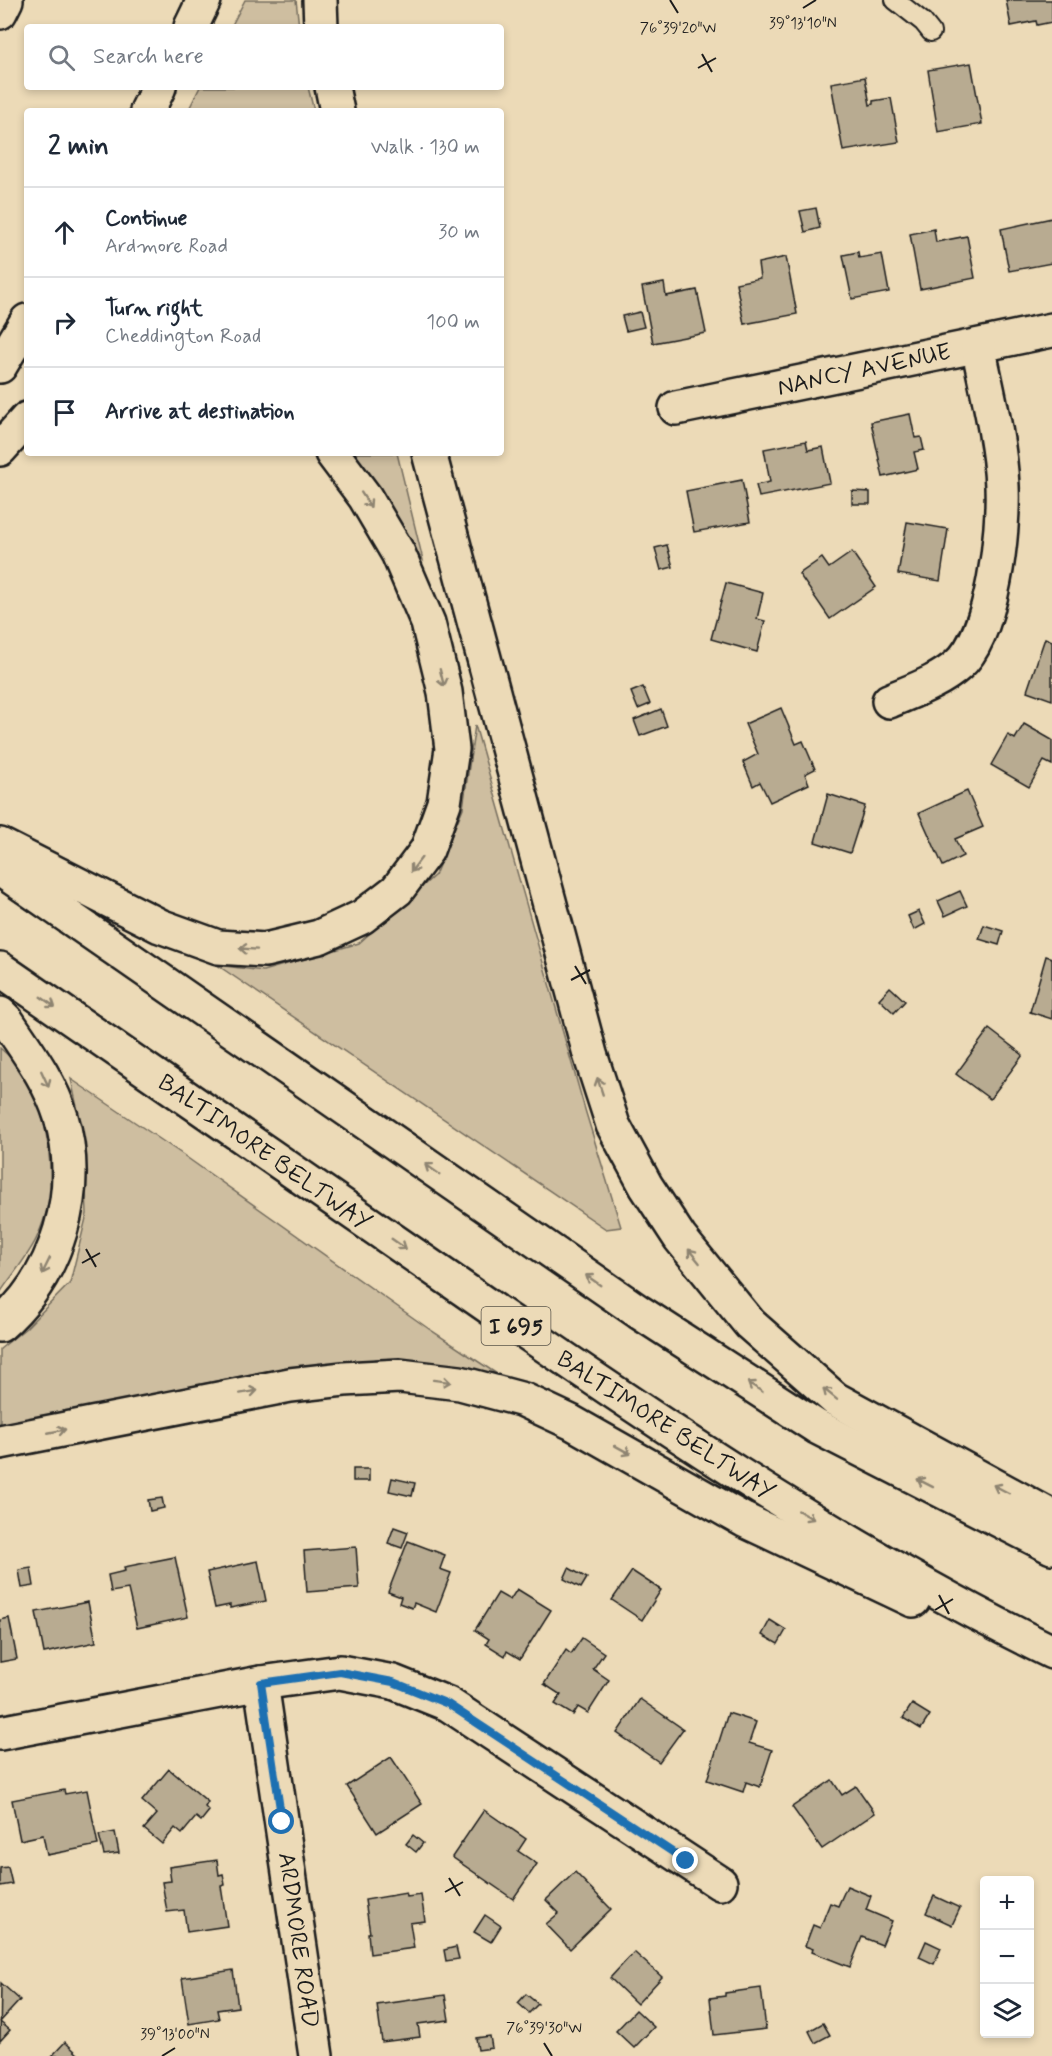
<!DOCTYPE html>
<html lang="en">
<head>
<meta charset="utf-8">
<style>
  :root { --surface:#fff; --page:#f2f2f3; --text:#1f2937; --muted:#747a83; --line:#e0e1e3 }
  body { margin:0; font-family:Mynerve,sans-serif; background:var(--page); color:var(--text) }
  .controls { position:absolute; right:18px; bottom:18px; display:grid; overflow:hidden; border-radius:6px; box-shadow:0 3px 9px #0003 }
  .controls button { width:54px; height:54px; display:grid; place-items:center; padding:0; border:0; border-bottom:2px solid var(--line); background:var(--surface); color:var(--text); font:30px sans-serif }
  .stop { position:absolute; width:18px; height:18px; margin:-14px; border:4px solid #1f6fb2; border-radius:50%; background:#fff }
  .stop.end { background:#1f6fb2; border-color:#fff; box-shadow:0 2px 6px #0008 }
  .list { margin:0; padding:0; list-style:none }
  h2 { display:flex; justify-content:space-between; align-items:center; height:78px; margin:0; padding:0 24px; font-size:26px }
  h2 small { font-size:20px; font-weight:400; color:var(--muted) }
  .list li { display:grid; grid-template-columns:39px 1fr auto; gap:18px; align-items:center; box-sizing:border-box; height:90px; padding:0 24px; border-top:2px solid var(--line) }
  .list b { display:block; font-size:22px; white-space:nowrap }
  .list p { margin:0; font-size:20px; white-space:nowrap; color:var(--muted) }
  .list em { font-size:20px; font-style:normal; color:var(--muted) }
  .icon { flex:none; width:33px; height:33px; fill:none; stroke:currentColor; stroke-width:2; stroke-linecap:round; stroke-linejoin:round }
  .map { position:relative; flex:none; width:1052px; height:2056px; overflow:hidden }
  .search { position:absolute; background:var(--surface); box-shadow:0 3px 9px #0003; left:24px; top:24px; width:480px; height:66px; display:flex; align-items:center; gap:15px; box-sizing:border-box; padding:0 21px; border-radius:6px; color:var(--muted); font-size:22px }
  .panel { position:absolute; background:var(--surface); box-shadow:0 3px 9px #0003; left:24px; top:108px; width:480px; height:348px; border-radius:6px }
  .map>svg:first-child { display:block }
  .green { fill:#cebea0; stroke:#756d5e; stroke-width:1.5 }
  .building { fill:#b8ab91; stroke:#1c1c1c; stroke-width:1.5 }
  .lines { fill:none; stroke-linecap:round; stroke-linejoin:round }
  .service-casing { stroke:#1c1c1c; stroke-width:22 }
  .minor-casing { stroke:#1c1c1c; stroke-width:38 }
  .motorway-casing { stroke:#1c1c1c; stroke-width:38 }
  .service { stroke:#ecdab7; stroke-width:18 }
  .minor { stroke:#ecdab7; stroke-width:33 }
  .motorway { stroke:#ecdab7; stroke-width:33 }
  .oneway { stroke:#8e8471 }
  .route { stroke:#1f6fb2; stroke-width:8 }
  .ticks { fill:none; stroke:#1c1c1c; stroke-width:2 }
  .labels { text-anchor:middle; stroke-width:5; stroke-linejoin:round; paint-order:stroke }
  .shield { fill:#ecdab7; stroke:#5a554a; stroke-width:1.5 }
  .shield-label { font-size:22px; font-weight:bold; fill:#1c1c1c }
  .street-label { font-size:24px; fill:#1c1c1c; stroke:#ecdab7 }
  .ticks-label { font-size:15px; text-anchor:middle; fill:#1c1c1c; stroke:#ecdab7; stroke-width:5; stroke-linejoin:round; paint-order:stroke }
</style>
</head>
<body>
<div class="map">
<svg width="1052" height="2056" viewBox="0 0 1052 2056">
  <rect width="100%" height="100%" fill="#ecdab7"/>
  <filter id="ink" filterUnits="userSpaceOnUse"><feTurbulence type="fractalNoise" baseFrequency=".0167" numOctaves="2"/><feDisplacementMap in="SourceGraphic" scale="12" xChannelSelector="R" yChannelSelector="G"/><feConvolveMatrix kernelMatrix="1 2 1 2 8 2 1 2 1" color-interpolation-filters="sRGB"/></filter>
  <g filter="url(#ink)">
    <!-- green -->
    <g class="green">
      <path d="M245,0H296L299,27H231Z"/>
      <path d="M200,87H308L314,111H188Z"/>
      <path d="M351,453H397L423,560L412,549Z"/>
      <path d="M475,725L586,1113L621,1227L606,1229L217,965L263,971L359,943L435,875L463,808Z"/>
      <path d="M0,1048C41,1082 52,1140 50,1191C50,1204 43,1223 38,1235C31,1253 11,1276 0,1293Z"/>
      <path d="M71,1079L179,1152L429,1329L497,1374L379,1359L261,1372L52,1415L0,1424V1349L26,1328L70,1283L87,1214L84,1140Z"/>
    </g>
    <!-- building -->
    <g class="building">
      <path d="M1006,0H1052V22L1037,25L1036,21L1011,26Z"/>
      <path d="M971,63L982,124L938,132L928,70Z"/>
      <path d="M865,77L870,105L873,104V101L891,98L899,142L843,151L831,83Z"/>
      <path d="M816,208L820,228L805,232L800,211Z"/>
      <path d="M1052,218V263L1009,271L1001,229Z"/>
      <path d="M934,229L936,242L967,236L975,278L920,289L910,234Z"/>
      <path d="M858,252L859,258L882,254L889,292L852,299L843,255Z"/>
      <path d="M786,257L797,314L744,324L736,283L760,278L758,263Z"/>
      <path d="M664,283L666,296L697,290L706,333L653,343L642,287Z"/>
      <path d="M640,312L644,327L626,331L622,316Z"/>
      <path d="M910,414L915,438L921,437L924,450L914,452L918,469L883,477L871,422Z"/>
      <path d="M806,441L808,450L823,447L830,483L759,497L756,485L770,482L764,449Z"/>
      <path d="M742,480L750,522L694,532L686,491Z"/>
      <path d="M852,491L870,492V504H852Z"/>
      <path d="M907,522L948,529L940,581L898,574Z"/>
      <path d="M667,545L673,567L661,570L655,548Z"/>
      <path d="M852,552L876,587L830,619L799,574L822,558L829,568Z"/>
      <path d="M726,583L763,593L757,619L765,621L757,652L711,639Z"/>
      <path d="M1045,638L1052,641V700L1027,691Z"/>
      <path d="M643,687L650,704L638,709L631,692Z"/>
      <path d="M781,708L796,744L803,741L815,769L805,774L809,784L770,802L760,782L753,786L743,762L758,754L745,724Z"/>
      <path d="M661,709L667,726L640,736L634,720Z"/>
      <path d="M1024,724L1052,740V765L1044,761L1029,787L991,765L1008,735L1015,739Z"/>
      <path d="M967,791L983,827L955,839L963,856L943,866L919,813Z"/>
      <path d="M828,794L865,806L850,853L815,842Z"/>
      <path d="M960,891L967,906L945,916L938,901Z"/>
      <path d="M919,911L925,924L914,930L908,916Z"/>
      <path d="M984,925L1003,931L999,945L979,939Z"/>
      <path d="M1046,956L1052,958V1019L1030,1012Z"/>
      <path d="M890,987L905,1001L894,1013L879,999Z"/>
      <path d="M989,1029L1023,1055L990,1099L956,1074Z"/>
      <rect x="353" y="1469" width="16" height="12"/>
      <path d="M392,1478L415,1483L412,1496L389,1491Z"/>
      <path d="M162,1498L164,1508L150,1511L148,1500Z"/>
      <path d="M394,1527L408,1532L402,1548L388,1543Z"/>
      <path d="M408,1541L445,1555L440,1569L451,1573L436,1612L414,1603L412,1608L399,1603L401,1597L388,1592Z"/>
      <path d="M356,1547L359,1588L307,1592L304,1551Z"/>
      <path d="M175,1557L188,1617L137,1628L128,1589L111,1592L108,1575L125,1571L124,1567Z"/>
      <path d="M258,1561L266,1601L230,1608V1605L215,1608L207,1572Z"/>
      <path d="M31,1568L34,1586L22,1588L19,1570Z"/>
      <path d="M569,1568L587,1578L581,1588L564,1579Z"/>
      <path d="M632,1571L661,1590L642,1620L612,1600Z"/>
      <path d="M517,1589L551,1610L520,1659L507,1651L505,1656L486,1644L489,1639L475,1630L498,1593L510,1600Z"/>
      <path d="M88,1602L96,1642L44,1653L36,1612Z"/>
      <path d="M9,1618L17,1659L0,1662V1620Z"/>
      <path d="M770,1620L786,1630L778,1644L762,1635Z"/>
      <path d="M582,1638L604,1653L593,1669L609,1680L588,1713L578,1707L573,1715L555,1704L561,1695L544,1684L566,1650L571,1654Z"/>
      <path d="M640,1699L683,1729L659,1762L617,1733Z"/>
      <path d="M912,1704L930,1715L921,1729L903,1718Z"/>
      <path d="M728,1713L756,1722L749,1743L772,1750L760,1787L746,1782L743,1792L707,1780Z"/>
      <path d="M391,1757L422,1804L377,1833L347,1786Z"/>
      <path d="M169,1769L208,1802L205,1807L209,1811L201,1821L196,1817L182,1834L175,1828L162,1844L144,1829L157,1814L142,1801Z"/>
      <path d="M832,1780L842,1795L856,1786L875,1813L822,1849L792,1807Z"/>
      <path d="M64,1790L65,1794L87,1790L98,1845L47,1855L43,1835L20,1840L12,1800Z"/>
      <path d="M484,1810L526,1839L518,1851L537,1864L513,1899L452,1857Z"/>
      <path d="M115,1832L119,1853L104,1855L99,1835Z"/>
      <path d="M413,1835L423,1843L416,1852L406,1844Z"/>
      <path d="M217,1860L219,1875L223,1874L225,1885L221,1886L227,1926L187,1932L184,1910L167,1912L162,1882L171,1881L169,1867Z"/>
      <path d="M8,1867L12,1884L0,1886V1868Z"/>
      <path d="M575,1872L611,1909L570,1949L546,1924L559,1913L546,1900Z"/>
      <path d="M847,1886L871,1896L866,1910L892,1921L882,1945L862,1937L850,1967L812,1952L813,1949L805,1946L813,1925L820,1928L830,1903L838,1906Z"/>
      <path d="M406,1893L407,1897L421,1895L425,1921L410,1923L414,1948L370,1954L368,1933H370L365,1900Z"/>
      <path d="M934,1896L960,1908L952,1925L926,1913Z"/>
      <path d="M485,1915L501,1926L491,1942L474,1932Z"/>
      <path d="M926,1941L941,1948L934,1964L919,1957Z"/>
      <path d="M456,1947L459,1959L446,1961L444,1950Z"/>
      <path d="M634,1952L662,1977L637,2004L610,1978Z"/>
      <path d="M233,1970L238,2007L217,2010L219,2019L189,2024L182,1978Z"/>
      <path d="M1,1983L20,2000L0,2022L10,2030L0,2041Z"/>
      <path d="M761,1988L766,2029L714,2035L710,1998L725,1996V1993Z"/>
      <path d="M526,1994L538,2004L529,2013L518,2003Z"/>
      <path d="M445,1995L449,2020L418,2024L420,2037L382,2042L377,2005Z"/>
      <path d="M636,2010L654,2027L634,2048L616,2031Z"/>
      <path d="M823,2023L830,2035L815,2043L809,2031Z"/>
      <path d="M490,2036L492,2048L478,2050L476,2038Z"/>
      <path d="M65,2042L80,2056H52Z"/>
    </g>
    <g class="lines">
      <!-- service casing -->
      <g class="service-casing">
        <path id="service" d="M895,0L923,22L931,32"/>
      </g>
      <!-- minor casing -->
      <g class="minor-casing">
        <g id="minor">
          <path d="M676,408L1052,330"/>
          <path d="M889,701C912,691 939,682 958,665C993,635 1004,531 1002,486C1000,441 987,390 978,346"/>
          <path d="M261,1683L316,2056"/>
          <path d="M0,1733L261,1683L340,1672L393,1682L448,1704L720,1883"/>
        </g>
      </g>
      <!-- motorway casing -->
      <g class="motorway-casing">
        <g id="motorway">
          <path d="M320,0L321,27"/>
          <path d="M0,12L6,0"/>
          <path d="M191,27L204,0"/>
          <path d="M332,87L337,111"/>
          <path d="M147,111L159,87"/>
          <path d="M0,366L27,321"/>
          <path d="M0,449L27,419"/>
          <path d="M429,453L590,1054L613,1125L646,1186L680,1238L750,1324L835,1399L1052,1517"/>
          <path d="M0,845L160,926L218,947L265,950L319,937L362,917L397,890L427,850L444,803L452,749L445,692L428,623L398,553L365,497L332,453"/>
          <path d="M0,869L639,1312L817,1427L1052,1547"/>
          <path d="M0,969C154,1075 308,1182 462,1288C652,1420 844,1550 1052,1652"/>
          <path d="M0,1014L7,1021C27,1051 50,1081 61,1117C83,1191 58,1275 0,1325"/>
          <path d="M0,1442L290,1385L344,1379L400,1376L460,1383L524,1400L571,1422L744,1520L913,1600"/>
        </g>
      </g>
      <!-- service -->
      <use href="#service" class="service"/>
      <!-- minor -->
      <use href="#minor" class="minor"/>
      <!-- motorway -->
      <use href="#motorway" class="motorway"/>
    </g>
    <!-- one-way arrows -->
    <defs><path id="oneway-shaft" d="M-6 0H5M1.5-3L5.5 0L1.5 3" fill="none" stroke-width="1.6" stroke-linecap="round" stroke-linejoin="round" transform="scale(1.5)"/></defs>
    <g class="oneway">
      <use href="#oneway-shaft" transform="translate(366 500) rotate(57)"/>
      <use href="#oneway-shaft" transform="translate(442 678) rotate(76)"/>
      <use href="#oneway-shaft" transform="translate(416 865) rotate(127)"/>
      <use href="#oneway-shaft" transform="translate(248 949) rotate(-176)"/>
      <use href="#oneway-shaft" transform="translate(48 1002) rotate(35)"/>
      <use href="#oneway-shaft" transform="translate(45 1079) rotate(65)"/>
      <use href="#oneway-shaft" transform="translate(600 1086) rotate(-108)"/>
      <use href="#oneway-shaft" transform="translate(432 1169) rotate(-145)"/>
      <use href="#oneway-shaft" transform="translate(399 1244) rotate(35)"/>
      <use href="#oneway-shaft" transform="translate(694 1256) rotate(-129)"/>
      <use href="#oneway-shaft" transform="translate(46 1266) rotate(116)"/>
      <use href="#oneway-shaft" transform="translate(593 1280) rotate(-145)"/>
      <use href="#oneway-shaft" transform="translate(442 1381) rotate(7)"/>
      <use href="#oneway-shaft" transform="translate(755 1387) rotate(-147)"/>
      <use href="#oneway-shaft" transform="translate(249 1392) rotate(-10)"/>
      <use href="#oneway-shaft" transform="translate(830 1394) rotate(-141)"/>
      <use href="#oneway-shaft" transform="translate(57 1431) rotate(-11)"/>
      <use href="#oneway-shaft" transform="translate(623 1450) rotate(29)"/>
      <use href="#oneway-shaft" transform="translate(925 1483) rotate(-153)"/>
      <use href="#oneway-shaft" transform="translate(1001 1489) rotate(-152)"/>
      <use href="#oneway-shaft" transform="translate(806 1515) rotate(30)"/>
    </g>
  </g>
  <g class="lines" filter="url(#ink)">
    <!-- route -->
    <path class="route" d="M282,1822L261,1683L340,1672L393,1682L448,1704L686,1861"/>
  </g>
  <!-- ticks -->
  <path class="ticks" d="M670,0L678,13M803,8L816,0M702,54L712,72M698,68L716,58M575,966L586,984M571,980L590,970M86,1249L96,1267M82,1263L100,1253M939,1595L949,1614M935,1610L953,1599M449,1878L460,1896M445,1892L463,1882M544,2043L552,2056M162,2056L175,2048"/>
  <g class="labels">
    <!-- shield labels -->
    <rect class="shield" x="481.5" y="1307" width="69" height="38" rx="4.5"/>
    <g class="shield-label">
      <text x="516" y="1334">I 695</text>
    </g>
    <!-- street labels -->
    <g class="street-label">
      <text transform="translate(864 369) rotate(-12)" y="8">NANCY AVENUE</text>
      <text transform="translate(265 1152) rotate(35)" y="8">BALTIMORE BELTWAY</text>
      <text transform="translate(666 1425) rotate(33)" y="8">BALTIMORE BELTWAY</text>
      <text transform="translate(299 1940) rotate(82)" y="8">ARDMORE ROAD</text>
    </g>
  </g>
  <g class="ticks-label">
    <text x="803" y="28">39°13'10"N</text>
    <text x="678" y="33">76°39'20"W</text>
    <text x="544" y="2033">76°39'30"W</text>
    <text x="175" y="2039">39°13'00"N</text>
  </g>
</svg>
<div class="controls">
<button>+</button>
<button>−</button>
<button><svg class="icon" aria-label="layers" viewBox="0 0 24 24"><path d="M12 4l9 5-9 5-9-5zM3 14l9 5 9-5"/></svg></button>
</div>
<div class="stop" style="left:282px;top:1822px"></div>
<div class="stop end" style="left:686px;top:1861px"></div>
<div class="search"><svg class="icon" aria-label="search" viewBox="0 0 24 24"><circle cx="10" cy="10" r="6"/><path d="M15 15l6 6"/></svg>Search here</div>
<section class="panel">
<h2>2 min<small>Walk · 130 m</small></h2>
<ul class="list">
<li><svg class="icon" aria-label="ahead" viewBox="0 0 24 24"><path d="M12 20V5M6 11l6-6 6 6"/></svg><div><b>Continue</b><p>Ardmore Road</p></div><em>30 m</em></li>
<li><svg class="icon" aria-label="right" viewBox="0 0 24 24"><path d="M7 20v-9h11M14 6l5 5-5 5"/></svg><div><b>Turn right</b><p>Cheddington Road</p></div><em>100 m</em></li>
<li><svg class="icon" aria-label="arrive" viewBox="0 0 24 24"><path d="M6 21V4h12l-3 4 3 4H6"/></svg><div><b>Arrive at destination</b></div></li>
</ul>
</section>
</div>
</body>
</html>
